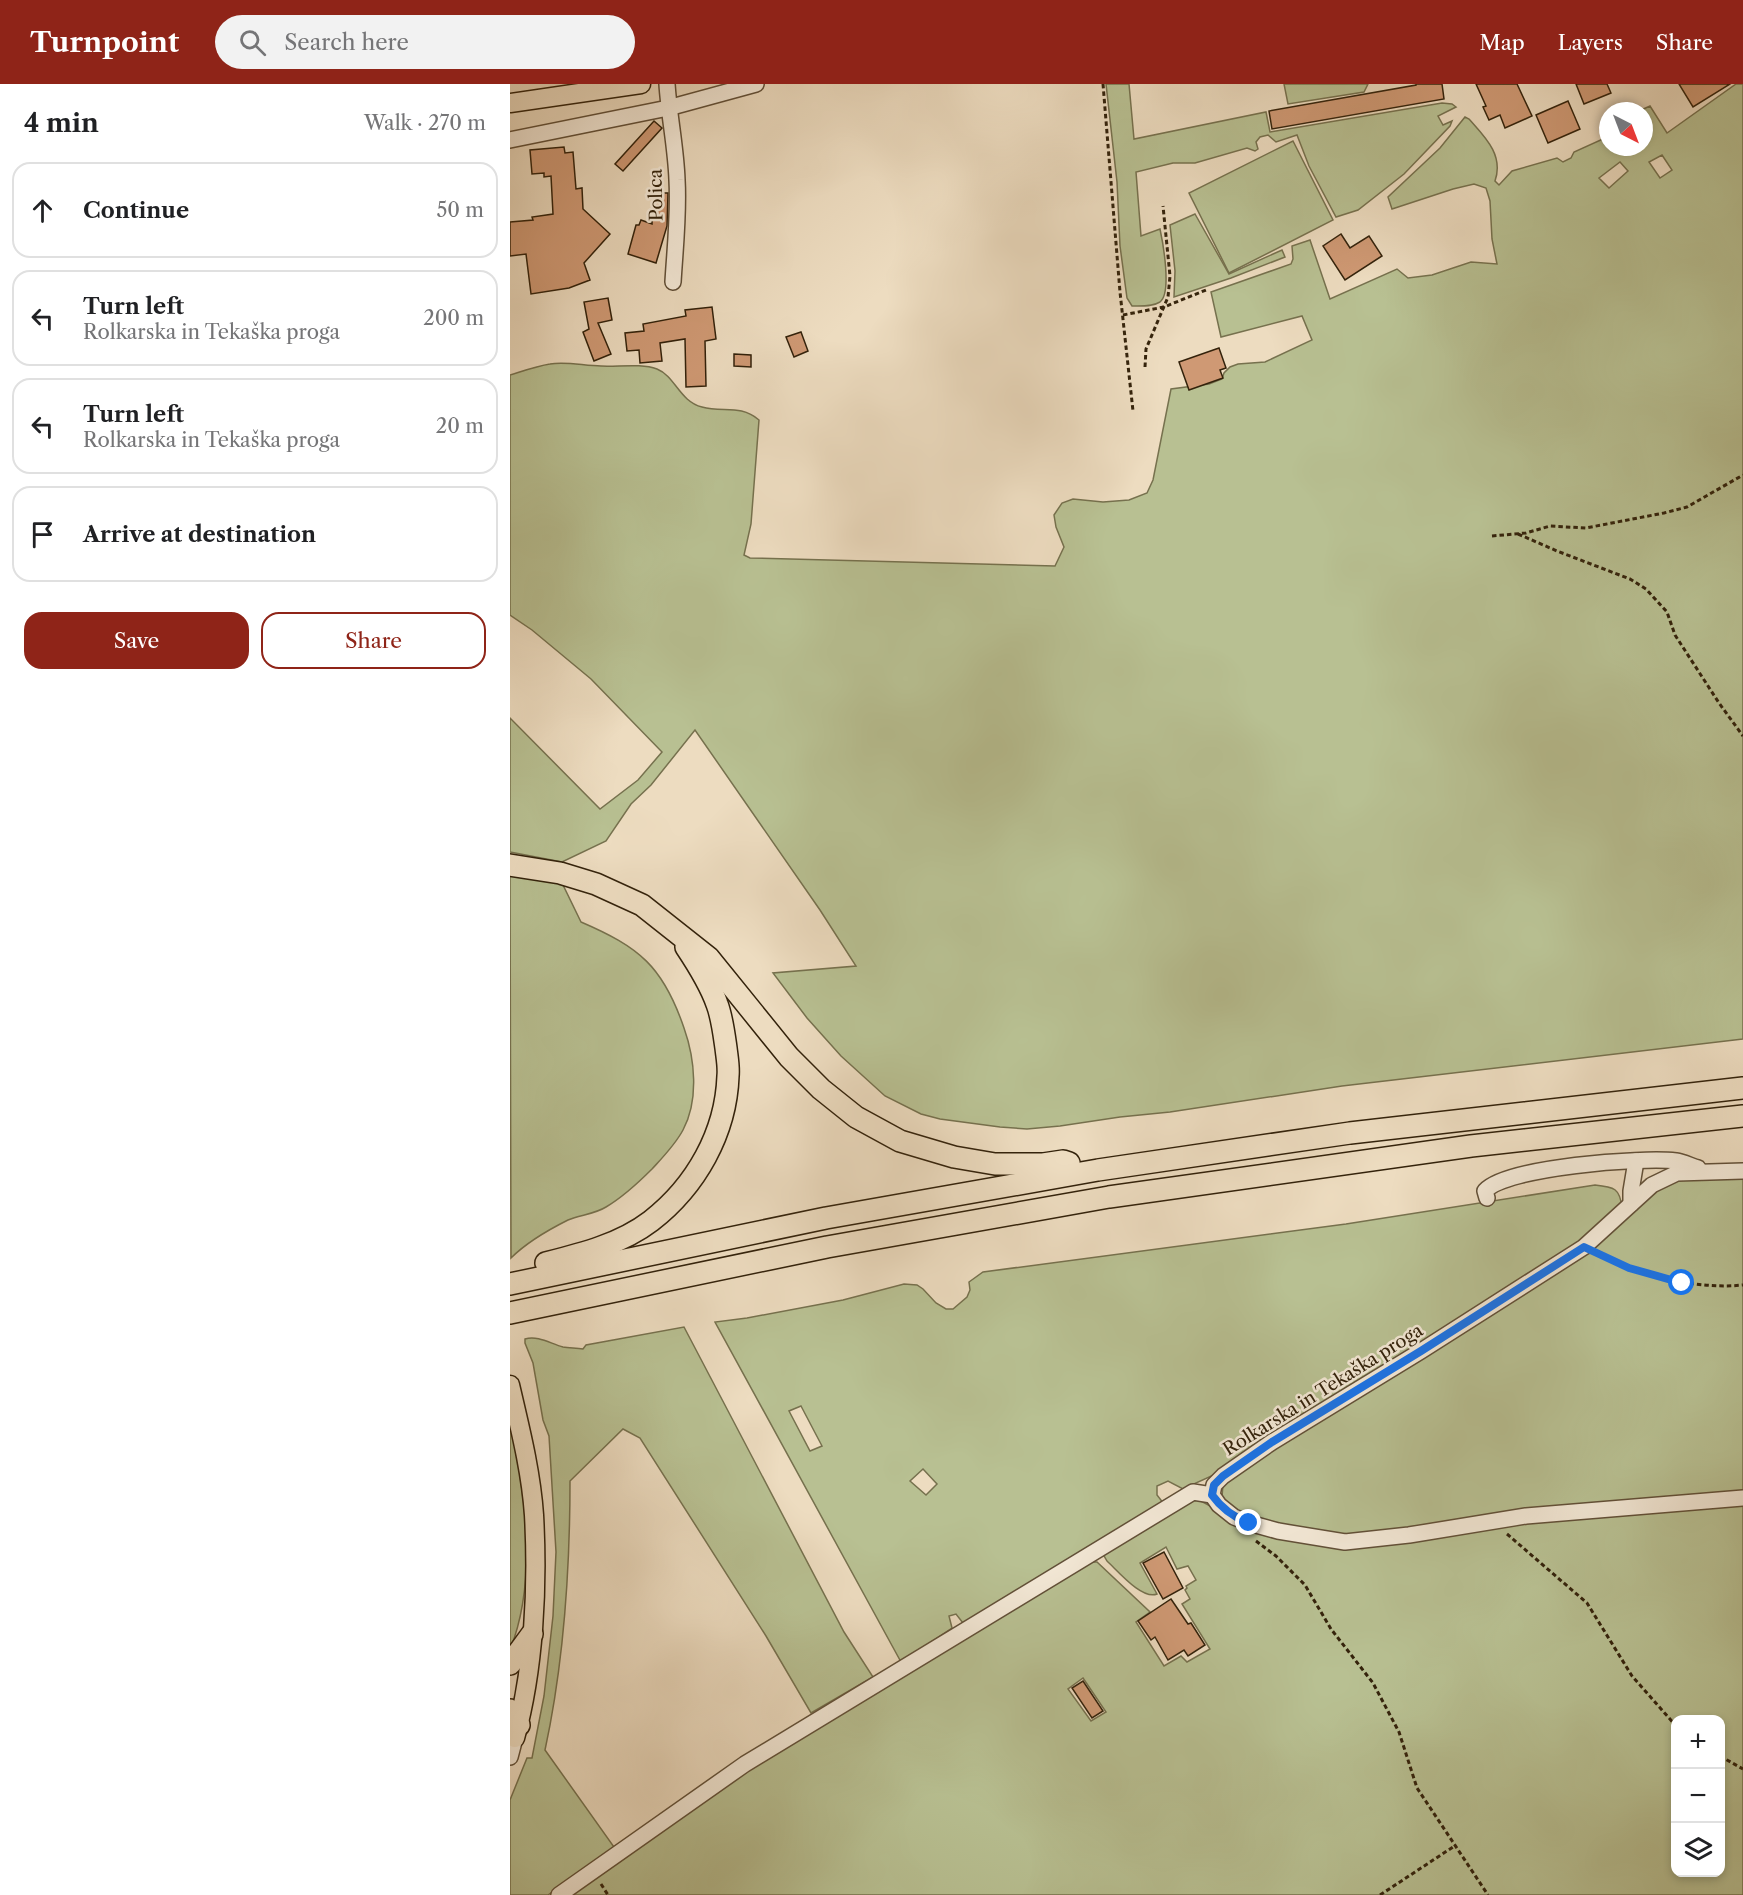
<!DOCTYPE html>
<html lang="en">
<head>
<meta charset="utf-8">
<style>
  :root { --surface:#fff; --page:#f2f2f2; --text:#202124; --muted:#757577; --line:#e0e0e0; --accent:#8f2418 }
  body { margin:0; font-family:"Libre Caslon Text",serif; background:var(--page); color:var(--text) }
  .controls { position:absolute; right:18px; bottom:18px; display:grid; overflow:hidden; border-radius:12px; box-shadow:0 3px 9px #0003 }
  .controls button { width:54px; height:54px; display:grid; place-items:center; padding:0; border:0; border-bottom:2px solid var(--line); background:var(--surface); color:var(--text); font:30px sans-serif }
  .compass { position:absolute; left:1089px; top:18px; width:54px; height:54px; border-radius:50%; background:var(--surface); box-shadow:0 3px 9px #0003; rotate:138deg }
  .stop { position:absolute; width:18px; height:18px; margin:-14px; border:4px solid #1a73e8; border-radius:50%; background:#fff }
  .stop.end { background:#1a73e8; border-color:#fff; box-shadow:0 2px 6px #0008 }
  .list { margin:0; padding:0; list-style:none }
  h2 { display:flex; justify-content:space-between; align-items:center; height:78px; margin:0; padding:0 24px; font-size:26px }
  h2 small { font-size:20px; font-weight:400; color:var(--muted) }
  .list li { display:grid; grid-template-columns:39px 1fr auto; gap:18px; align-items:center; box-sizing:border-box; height:96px; margin:0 12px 12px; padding:0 12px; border:2px solid var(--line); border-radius:18px }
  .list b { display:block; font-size:22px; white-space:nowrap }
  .list p { margin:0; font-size:20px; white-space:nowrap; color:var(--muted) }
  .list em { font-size:20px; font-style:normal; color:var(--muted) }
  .actions { display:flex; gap:12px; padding:18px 24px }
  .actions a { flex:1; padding:14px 0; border:2px solid var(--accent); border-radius:18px; text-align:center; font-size:21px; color:var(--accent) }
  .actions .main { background:var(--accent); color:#fff }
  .icon { flex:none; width:33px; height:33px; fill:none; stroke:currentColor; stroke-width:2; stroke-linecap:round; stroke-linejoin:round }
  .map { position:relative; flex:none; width:1233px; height:1811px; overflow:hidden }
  header { display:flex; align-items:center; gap:36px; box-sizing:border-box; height:84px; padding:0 30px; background:var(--accent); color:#fff }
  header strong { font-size:28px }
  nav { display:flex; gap:33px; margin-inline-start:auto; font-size:21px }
  .search { width:420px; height:54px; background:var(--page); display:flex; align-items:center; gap:15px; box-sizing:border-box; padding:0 21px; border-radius:33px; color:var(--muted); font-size:22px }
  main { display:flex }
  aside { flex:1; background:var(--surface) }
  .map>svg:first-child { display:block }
  .green { fill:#b8c092; stroke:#76714e; stroke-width:1.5; fill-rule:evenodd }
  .building { fill:#cf9974; stroke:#33220b; stroke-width:1.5 }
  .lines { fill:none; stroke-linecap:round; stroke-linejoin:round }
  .minor-casing { stroke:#625038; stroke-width:18 }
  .major-casing { stroke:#33220b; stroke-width:21 }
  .highway-casing { stroke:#33220b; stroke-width:24 }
  .path { stroke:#33220b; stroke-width:3; stroke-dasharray:4.5 3; stroke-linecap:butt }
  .minor { stroke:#f3e8d6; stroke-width:15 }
  .major { stroke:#eddcc0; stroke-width:18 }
  .highway { stroke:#eddcc0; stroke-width:21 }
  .route { stroke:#1a73e8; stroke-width:8 }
  .labels { text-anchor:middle; stroke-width:5; stroke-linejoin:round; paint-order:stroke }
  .street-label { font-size:18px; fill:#33220b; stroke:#f3e8d6 }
</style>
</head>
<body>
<header>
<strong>Turnpoint</strong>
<div class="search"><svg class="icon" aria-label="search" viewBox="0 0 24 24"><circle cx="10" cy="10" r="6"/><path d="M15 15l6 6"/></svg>Search here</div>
<nav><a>Map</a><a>Layers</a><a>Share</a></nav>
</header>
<main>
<aside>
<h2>4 min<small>Walk · 270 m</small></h2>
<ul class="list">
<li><svg class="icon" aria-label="ahead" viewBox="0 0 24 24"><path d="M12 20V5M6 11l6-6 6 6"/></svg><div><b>Continue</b></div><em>50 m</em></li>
<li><svg class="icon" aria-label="left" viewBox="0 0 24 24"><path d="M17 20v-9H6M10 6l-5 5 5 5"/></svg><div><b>Turn left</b><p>Rolkarska in Tekaška proga</p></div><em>200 m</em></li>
<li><svg class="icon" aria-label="left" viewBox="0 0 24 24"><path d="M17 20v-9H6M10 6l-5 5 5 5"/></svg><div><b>Turn left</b><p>Rolkarska in Tekaška proga</p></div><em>20 m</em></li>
<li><svg class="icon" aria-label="arrive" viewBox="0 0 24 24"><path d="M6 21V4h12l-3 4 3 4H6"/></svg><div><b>Arrive at destination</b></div></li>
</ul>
<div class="actions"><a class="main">Save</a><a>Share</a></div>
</aside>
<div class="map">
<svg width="1233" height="1811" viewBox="0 0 1233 1811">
  <rect width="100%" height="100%" fill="#eddcc0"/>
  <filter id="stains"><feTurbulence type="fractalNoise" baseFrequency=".00333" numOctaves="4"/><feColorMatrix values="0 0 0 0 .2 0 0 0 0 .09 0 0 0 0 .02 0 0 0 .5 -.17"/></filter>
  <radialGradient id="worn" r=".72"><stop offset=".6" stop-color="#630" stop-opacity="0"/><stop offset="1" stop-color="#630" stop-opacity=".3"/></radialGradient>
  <!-- green -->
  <g class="green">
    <path d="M596,0H619L624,55L756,28L760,48L932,19L942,20L946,23L928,32L933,41L942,37L940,42L894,90L848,126L826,133L799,82L787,51L766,58L758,51L750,53L746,58L748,65L745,67L737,64L685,79H663L626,88L631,152L650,145C653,159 662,209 650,218C642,223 631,222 622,222L617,214L610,162L607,98Z"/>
    <path d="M774,0H858L854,8L778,20Z"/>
    <path d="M1226,0H1233V955L832,1002L660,1028L610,1033L550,1042L517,1045L490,1043L430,1035L411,1030L375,1012L331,972L297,934L263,889L346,882L310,826L185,646L141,701L121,720L96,757L52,778L0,768V634L90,725L128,696L152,668L81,595L22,546L0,531V291C13,287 27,282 40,280C56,277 75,282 91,282C108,283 131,279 147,285C165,292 170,318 192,323C213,329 230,320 249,336L241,440L234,471L240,474L545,482L554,463L546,443L544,431L552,419L563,415L593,418L619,416L637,409L643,396L661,305L699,300L712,295L714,289L720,283L728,280L755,278L802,256L792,232L711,253L701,208L781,180L783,175L782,162L800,156L820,215L887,185L898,194L922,191L961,178L987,180L982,155L980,117L976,104L964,100L943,105L882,125L878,113L930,64L955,33L959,35C975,53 994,71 985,97L989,101L1002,87L1047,74L1053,78L1061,74L1064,68L1095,54L1098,63H1134V27H1129L1140,22L1157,49ZM1152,71L1162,86L1150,94L1139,78ZM1110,78L1118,87L1099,104L1089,94Z"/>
    <path d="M783,57L823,136L719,189L679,109Z"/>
    <path d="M685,130L719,190L772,166L775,173L721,194L664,213L665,187L660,141Z"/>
    <path d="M0,791L52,799L71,838C129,863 153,882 174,944C185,975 189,1016 173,1046C165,1061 153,1073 142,1085C128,1099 113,1113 96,1123C85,1130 70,1131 58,1136C40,1145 15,1160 1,1174Z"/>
    <path d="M1233,1092V1811H58L216,1699L577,1478H587L640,1528L626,1538L654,1582L671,1572L677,1578L700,1565L672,1520L680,1515L675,1506L677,1504L676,1502L686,1496L678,1482L667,1485L656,1463L630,1479L647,1510C632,1516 608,1487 597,1477L593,1470L683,1416H689L738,1442L838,1453L803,1449L725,1428L712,1413L713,1400L710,1388L673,1405L658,1397L647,1402V1411L654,1420L453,1539L446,1530L439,1532L442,1544L391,1578L205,1238L237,1234L333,1216L394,1200L407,1201L413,1205L426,1219L436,1225H443L457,1213L460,1206L459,1198L473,1188L836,1140L1085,1101C1104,1103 1110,1104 1112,1124L1139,1107L1170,1094ZM291,1322L312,1362L300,1367L279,1327ZM413,1385L427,1400L416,1411L400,1397ZM573,1594L596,1628L581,1637L558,1605ZM1166,1636H1210V1788H1166Z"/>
    <path d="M174,1243L334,1548L363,1593L301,1629L256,1552L130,1354L113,1345L60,1397C60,1487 54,1578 35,1666L104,1763L38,1811H0V1716L17,1674H22L34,1612L43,1532L46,1468L39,1352L33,1336L23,1279L15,1259V1255C28,1251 41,1260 53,1263C59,1264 66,1264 73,1265L76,1261Z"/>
    <path d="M0,1333C14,1410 29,1492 0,1566Z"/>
  </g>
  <!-- building -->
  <g class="building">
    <path d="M906,0H932L934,15L762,45L759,27L906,1Z"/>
    <path d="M966,0H1007L1022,32L995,44L990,31L979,36L973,23L976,22Z"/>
    <path d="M1066,0H1097L1101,9L1074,20Z"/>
    <path d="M1169,0H1220L1183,23Z"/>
    <path d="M1058,17L1070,45L1038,59L1026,31Z"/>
    <path d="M144,37L152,44L113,87L105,80Z"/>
    <path d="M54,63L55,69L63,68L66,105L72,104L73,125L100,150L74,179L80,196L59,204L21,210L16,170L0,172V138L23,136L22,133L43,130L41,92L34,93V89L22,90L20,66Z"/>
    <path d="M143,109H158L157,142L146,179L118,170L126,141H129L131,136L142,140Z"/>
    <path d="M831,150L840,164L859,152L872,172L835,196L813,162Z"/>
    <path d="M98,214L102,236L88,239L101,270L84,277L73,248L79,245L74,218Z"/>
    <path d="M202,223L206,255L195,257L196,302L176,303L175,255L150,259L152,277L130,279L129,266L117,267L115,249L134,247L133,240L176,232L175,226Z"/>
    <path d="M291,248L298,267L284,273L276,253Z"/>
    <path d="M709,264L716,284L710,286L713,294L679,306L669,278Z"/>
    <path d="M224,270L241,271V283L224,282Z"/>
    <path d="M654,1468L673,1504L653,1515L633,1479Z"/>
    <path d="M661,1515L678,1540L681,1539L695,1561L678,1572L674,1566L658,1576L645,1553L641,1556L628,1537Z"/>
    <path d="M573,1597L593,1627L582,1634L562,1604Z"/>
  </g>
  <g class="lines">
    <!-- minor casing -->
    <g class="minor-casing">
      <g id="minor">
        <path d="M157,0C159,32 166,64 167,96C169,130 165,164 163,198"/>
        <path d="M0,56L158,24L246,0"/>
        <path d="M1233,1087L1167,1089L1142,1101L1074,1163L911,1267L762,1358L713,1392L704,1401L702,1411L709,1421L724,1433L739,1439L768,1447L835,1458L899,1451L1016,1432L1233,1414"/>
        <path d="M977,1114L975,1107C996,1083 1132,1073 1166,1077C1173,1078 1181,1082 1188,1084"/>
        <path d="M1121,1120V1107L1126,1077"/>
        <path d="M0,1673L5,1654"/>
        <path d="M49,1811L235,1680L683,1408L702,1411"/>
      </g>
    </g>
    <!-- major casing -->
    <g class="major-casing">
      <g id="major">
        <path d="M0,19L131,0"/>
        <path d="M0,1301C10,1344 21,1387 24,1431C28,1503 24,1585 5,1654"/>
      </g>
    </g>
    <!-- highway casing -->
    <g class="highway-casing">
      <g id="highway">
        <path d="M0,781L50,789L86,800L132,821L199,874L279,973L311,1005L346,1033L390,1057L444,1073L485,1080H533L553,1077L559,1079"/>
        <path d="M36,1179C72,1170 111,1160 141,1137C186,1102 216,1049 218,992C219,983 217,973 216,964C214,950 212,933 207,920C200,900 188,881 176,863"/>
        <path d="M0,1200L316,1134L588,1086L840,1049L1233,1004"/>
        <path d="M0,1229L317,1163L599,1113L961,1062L1233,1032"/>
        <path d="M0,1580L22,1550"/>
        <path d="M0,1626L9,1641"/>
      </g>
    </g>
    <!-- path -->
    <g class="path">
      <path d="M593,0L610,208L623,327"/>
      <path d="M613,231L654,223L696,206"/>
      <path d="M635,283L636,265L658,213L660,192L653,122"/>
      <path d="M1008,450L1047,467L1120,495L1136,505L1157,528L1165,551L1209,619L1233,652"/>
      <path d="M982,452L1016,449L1040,442L1076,444L1154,429L1177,423L1233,391"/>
      <path d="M1087,1169C1133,1190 1182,1206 1233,1201"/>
      <path d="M997,1450L1077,1519L1122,1592L1166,1642"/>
      <path d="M746,1457L766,1472L795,1501L821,1545L863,1599L889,1648L907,1704L978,1811"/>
      <path d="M1210,1672L1233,1685"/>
      <path d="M91,1800L98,1811"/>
      <path d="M870,1811L946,1761"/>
    </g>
    <!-- minor -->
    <use href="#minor" class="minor"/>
    <!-- major -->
    <use href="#major" class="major"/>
    <!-- highway -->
    <use href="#highway" class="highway"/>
  </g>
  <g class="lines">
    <!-- route -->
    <path class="route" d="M739,1439C723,1433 712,1425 702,1411L704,1401L713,1392L762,1358L911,1267L1074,1163L1119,1184L1172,1199"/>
  </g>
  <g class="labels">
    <!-- street labels -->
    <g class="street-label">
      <text transform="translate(146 111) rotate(-91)" y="6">Polica</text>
      <text transform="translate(813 1306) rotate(-32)" y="6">Rolkarska in Tekaška proga</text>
    </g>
  </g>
  <rect width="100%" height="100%" filter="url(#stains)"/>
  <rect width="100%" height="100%" fill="url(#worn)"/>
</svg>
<div class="controls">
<button>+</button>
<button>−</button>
<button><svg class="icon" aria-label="layers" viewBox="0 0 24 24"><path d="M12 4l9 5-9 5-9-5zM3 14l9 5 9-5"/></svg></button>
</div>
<svg class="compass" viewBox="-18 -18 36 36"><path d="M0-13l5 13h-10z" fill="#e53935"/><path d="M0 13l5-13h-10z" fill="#757577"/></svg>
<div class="stop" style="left:1172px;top:1199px"></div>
<div class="stop end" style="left:739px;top:1439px"></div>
</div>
</main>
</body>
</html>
